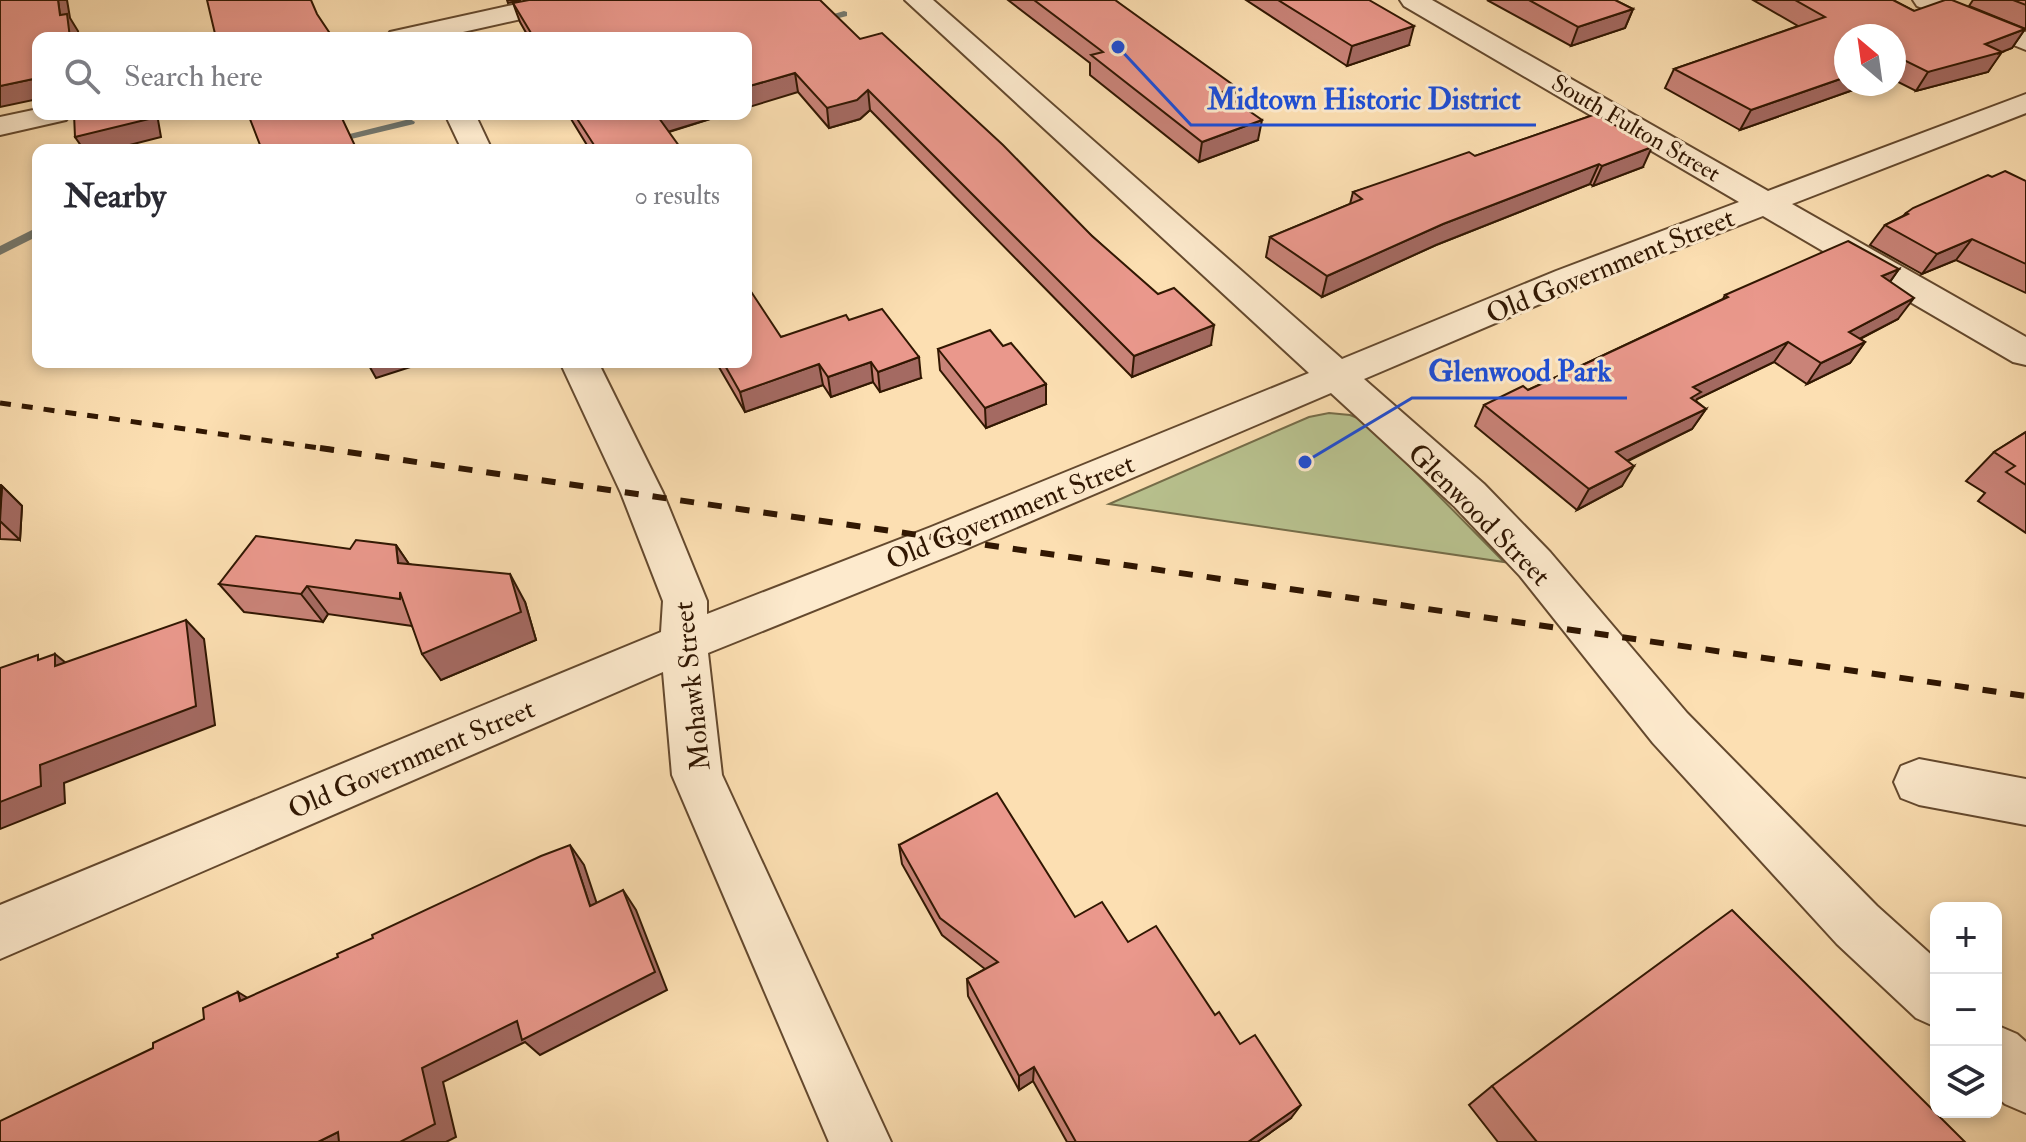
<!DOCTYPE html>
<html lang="en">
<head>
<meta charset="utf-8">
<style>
  :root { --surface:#fff; --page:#f2f2f3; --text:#2b2b33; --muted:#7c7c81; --line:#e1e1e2 }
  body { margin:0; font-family:"IM FELL Double Pica",serif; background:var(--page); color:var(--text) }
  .controls { position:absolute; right:24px; bottom:24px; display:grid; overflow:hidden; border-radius:16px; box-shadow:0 4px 12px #0003 }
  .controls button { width:72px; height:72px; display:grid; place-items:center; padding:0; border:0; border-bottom:2px solid var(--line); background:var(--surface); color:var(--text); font:40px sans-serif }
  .compass { position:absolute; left:1834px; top:24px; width:72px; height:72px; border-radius:50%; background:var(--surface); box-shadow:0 4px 12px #0003; rotate:331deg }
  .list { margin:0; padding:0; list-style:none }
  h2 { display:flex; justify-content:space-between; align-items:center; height:104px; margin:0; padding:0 32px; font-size:34px }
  h2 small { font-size:26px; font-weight:400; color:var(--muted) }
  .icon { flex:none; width:44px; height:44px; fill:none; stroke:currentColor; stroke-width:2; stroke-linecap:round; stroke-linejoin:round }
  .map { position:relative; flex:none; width:2026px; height:1142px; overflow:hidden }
  .search { position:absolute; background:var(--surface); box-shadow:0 4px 12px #0003; left:32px; top:32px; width:720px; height:88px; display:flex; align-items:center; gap:20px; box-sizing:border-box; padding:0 28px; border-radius:16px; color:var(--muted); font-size:30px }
  .panel { position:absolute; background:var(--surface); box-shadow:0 4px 12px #0003; left:32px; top:144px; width:720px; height:224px; border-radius:16px }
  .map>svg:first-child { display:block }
  .green { fill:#b9c390; stroke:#756d49; stroke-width:2 }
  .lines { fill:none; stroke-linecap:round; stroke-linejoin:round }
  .stream { fill:#75796f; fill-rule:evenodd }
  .minor-casing { stroke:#64492e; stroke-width:4 }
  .minor { fill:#fdeacd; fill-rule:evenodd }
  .rail-far1 { stroke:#311702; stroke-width:5; stroke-dasharray:11 11; stroke-linecap:butt }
  .rail { stroke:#311702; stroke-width:6; stroke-dasharray:14 14; stroke-linecap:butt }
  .wall { fill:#c98378; stroke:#311702; stroke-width:2 }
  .shaded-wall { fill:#a46a62; stroke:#311702; stroke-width:2 }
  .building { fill:#ea988c; stroke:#311702; stroke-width:2 }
  .labels { text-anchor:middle; stroke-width:6; stroke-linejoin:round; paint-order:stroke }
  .far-street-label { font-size:24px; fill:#311702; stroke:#fdeacd }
  .street-label { font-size:28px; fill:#311702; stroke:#fdeacd }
  .leader { fill:none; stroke:#1d4ed8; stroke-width:3 }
  .callout-dot { fill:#1d4ed8; stroke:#fdeacd; stroke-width:3 }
  .callout-label { font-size:30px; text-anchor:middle; font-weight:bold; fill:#1d4ed8; stroke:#fdeacd; stroke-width:6; stroke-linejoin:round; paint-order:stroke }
</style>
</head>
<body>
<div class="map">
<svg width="2026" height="1142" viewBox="0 0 2026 1142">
  <rect width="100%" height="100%" fill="#fcdfb2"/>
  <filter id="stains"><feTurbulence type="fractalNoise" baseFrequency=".0025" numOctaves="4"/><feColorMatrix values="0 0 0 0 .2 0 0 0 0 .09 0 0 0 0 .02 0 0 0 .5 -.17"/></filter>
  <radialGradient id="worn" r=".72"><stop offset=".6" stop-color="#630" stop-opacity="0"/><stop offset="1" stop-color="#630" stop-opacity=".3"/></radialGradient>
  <!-- green -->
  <path class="green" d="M1329,413L1350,415L1365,421L1504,562L1109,504L1309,417Z"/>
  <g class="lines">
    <!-- stream -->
    <g class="stream">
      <path d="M844,11L847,12V16L815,24L810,21Z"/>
      <path d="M410,119L415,122L414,124L305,150H285Z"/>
      <path d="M38,227V236L0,255V246Z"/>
    </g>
    <!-- minor casing -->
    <g class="minor-casing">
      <g id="minor">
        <path d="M535,0H583L579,6L436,38H386L390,32Z"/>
        <path d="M905,0H933L1342,359L1556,271L1739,202L1404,6L1400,0H1432L1768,191L2026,94V113L1792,204L2026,337V365L2013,362L1763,216L1580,287L1364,379L1484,484L1550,552L1687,713L1877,906L1936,959V1027L1916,1018L1837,944L1653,743L1520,576L1454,506L1331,393L961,551L708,653L722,775L891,1142H829L672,775L663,672L0,959V905L661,632L663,601L621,493L560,362H598L663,493L707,601V614L931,527L1309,373Z"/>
        <path d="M1913,0H1948L2026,32V50L1917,6Z"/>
        <path d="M38,109V114H71L66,120L0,135V117Z"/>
        <path d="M445,114H475L492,150H462Z"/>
        <path d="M1919,759L2026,779V825L1919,805L1901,798L1894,782L1901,766Z"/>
        <path d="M1996,1025L2017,1034L2026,1042V1113L2005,1104L1996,1096Z"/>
      </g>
    </g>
    <!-- minor -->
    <use href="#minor" class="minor"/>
    <!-- rail-far1 -->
    <path class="rail-far1" d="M0,403L334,450"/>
    <!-- rail -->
    <path class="rail" d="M320,448L2026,696"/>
  </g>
  <!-- wall -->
  <g class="wall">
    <path d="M1008,0H1115L1234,100L1258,140L1199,162L1090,75V63Z"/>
    <path d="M1246,0H1369L1409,45L1347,66Z"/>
    <path d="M1487,0H1615L1633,9L1625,28L1571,46Z"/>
    <path d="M1753,0H1893L1914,11L2025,29L2012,48L2001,52L1988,72L1916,91L1894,80V36L1846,84H1870L1740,130L1665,88L1674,69L1798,26Z"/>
    <path d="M1973,0H2026V29L1969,6Z"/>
    <path d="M513,3L860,39L1092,236L1211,345L1132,377L870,110L860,119L829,128L798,92L746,38H529L520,22Z"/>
    <path d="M568,114H726L669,132L590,150Z"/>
    <path d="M1596,114L1643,167L1593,186L1590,184L1436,245L1322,297L1266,257L1270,237L1350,204L1353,192L1475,156Z"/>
    <path d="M1992,177L2026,181V293L1956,260L1922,274L1870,245L1885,225L1903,216L1906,213Z"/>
    <path d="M1899,269L1890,282L1898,319L1860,339L1865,342L1850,363L1807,384L1774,362L1697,399L1696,401L1706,409L1692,429L1628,461L1622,486L1577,510L1475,426L1484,405L1528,390L1589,362L1723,299L1725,295Z"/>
    <path d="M849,320L921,378L880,392L873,382L831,397L823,385L745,412L716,362H746L781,337Z"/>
    <path d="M1003,346L1046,404L986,428L940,370L938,349Z"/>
    <path d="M2026,432V533L1978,501L1985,493L1966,481L1994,452Z"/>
    <path d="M0,485L2,486L22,506L20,540L0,539Z"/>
    <path d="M396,545L409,564L525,602L536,640L441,680L412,626L328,614L323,622L244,612L219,584L350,549Z"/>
    <path d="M899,845L1075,917L1128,942L1215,1015L1240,1044L1291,1118L1257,1142H1067L1033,1081L1019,1090L968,996L967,979L985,969L942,935L902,864Z"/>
    <path d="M1492,1086L1965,1142H1498L1469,1105Z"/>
  </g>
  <!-- shaded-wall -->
  <g class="shaded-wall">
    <path d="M58,0H67L70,18L78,31L79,38H70L60,15Z"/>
    <path d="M507,0H521L508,3Z"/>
    <path d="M1633,9L1625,28L1571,46L1578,27Z"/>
    <path d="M1414,26L1409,45L1347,66L1352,46Z"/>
    <path d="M2025,29L2012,48L1997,54L2002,52L1988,72L1916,91L1928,72L1985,44Z"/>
    <path d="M1900,58L1894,68V60Z"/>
    <path d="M795,73L798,92L746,108V87Z"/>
    <path d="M1846,77V84H1870L1740,130L1751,110Z"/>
    <path d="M38,78V99L0,107V86Z"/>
    <path d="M1236,87L1232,107L1222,92Z"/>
    <path d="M868,90L870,110L860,119L829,128L827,108Z"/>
    <path d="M148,114H157L161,137L110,150H84L75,137Z"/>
    <path d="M240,114H251L252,116L242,118Z"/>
    <path d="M656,114H726L661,134Z"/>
    <path d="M1262,120L1258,140L1199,162L1202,142Z"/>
    <path d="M1652,147L1643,167L1593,186L1602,166Z"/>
    <path d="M1599,164L1590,184L1436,245L1322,297L1327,276L1443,224Z"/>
    <path d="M1972,239L1956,260L1922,274L1937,254Z"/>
    <path d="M1899,269L1884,290L1882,276Z"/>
    <path d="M1914,298L1898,319L1834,352L1849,332Z"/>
    <path d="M1214,325L1211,345L1132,377L1134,356Z"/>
    <path d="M1788,342L1774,362L1697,399L1688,413L1693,387Z"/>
    <path d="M1865,342L1850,363L1807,384L1821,363Z"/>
    <path d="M919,357L921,378L880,392L878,372Z"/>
    <path d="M367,362H426L376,378Z"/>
    <path d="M871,362L873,382L831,397L828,377Z"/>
    <path d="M819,364L823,385L745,412L740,392Z"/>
    <path d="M1046,384V404L986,428L985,408Z"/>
    <path d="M1706,409L1692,429L1604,472L1616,452Z"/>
    <path d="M1634,466L1622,486L1577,510L1589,489Z"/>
    <path d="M2,486L22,506L20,540L0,521Z"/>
    <path d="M396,545L415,573L398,563Z"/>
    <path d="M510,574L525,602L536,640L441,680L422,654Z"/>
    <path d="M307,586L328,614L323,622L301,594Z"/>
    <path d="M186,620L204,639L215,725L64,783L65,803L0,829V802L40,765Z"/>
    <path d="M55,654L77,672L55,666Z"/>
    <path d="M570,845L584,865L604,925L590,906Z"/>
    <path d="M623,890L636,910L667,990L540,1055L525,1042L443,1082L456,1137L446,1142H400L422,1068Z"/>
    <path d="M238,992L264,1008L240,1001Z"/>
    <path d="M1034,1067L1033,1081L1019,1090V1076Z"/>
    <path d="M1301,1105L1291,1118L1257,1142H1248Z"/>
    <path d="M338,1132L357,1142H318Z"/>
  </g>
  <!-- building -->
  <g class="building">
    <path d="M0,0H58L60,15L67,14L70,38H38V78L0,86Z"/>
    <path d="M207,0H311L317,14L333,38H216Z"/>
    <path d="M529,0H820L860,39L882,33L1003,145L1092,236L1158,294L1174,288L1214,325L1134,356L868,90L857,100L827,108L795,73L746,87V38H534L513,3Z"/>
    <path d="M1034,0H1115L1236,87L1222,92L1262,120L1202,142L1091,55L1103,52Z"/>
    <path d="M1278,0H1369L1414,26L1352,46Z"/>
    <path d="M1529,0H1615L1633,9L1578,27Z"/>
    <path d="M1795,0H1893L1914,11L1945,0H1952L2025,29L1985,44L2002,52L1928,72L1900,58L1894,60V36H1846V77L1751,110L1674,69L1825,17Z"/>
    <path d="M2013,0H2026V5Z"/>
    <path d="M74,114H148L149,119L75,137Z"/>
    <path d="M248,114H340L357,150H262Z"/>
    <path d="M574,114H656L682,150H588L596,148Z"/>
    <path d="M1596,114L1652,147L1602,166L1599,164L1443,224L1327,276L1270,237L1362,199L1353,192L1469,152L1475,156Z"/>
    <path d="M2005,171L2026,181V264L1972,239L1937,254L1885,225L1908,214L1906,213L1913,208L1988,175L1992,177Z"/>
    <path d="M1848,241L1899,269L1882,276L1914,298L1849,332L1865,342L1821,363L1788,342L1693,387L1701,392L1691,398L1706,409L1616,452L1634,466L1589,489L1484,405L1523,386L1528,390L1589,362L1728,297L1725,295Z"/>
    <path d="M746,284L781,337L846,315L849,320L882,309L919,357L878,372L871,362L828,377L819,364L740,392L723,362H746Z"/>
    <path d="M990,330L1003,346L1011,343L1046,384L985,408L938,349Z"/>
    <path d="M2026,432V485L2006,472L2015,466L1994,452Z"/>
    <path d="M0,485L2,486L0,510Z"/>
    <path d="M256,536L350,549L356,540L396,545L398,563L510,574L521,612L422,654L400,592V599L307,586L301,594L219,584Z"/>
    <path d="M186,620L196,706L40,765L41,786L0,802V668L38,655V660L55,654V666Z"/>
    <path d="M997,793L1075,917L1102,902L1128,942L1156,926L1215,1015L1219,1012L1240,1044L1255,1035L1301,1105L1248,1142H1076L1034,1067L1019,1076L967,979L998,962L940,918L899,845Z"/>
    <path d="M570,845L590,906L623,890L655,972L522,1040L517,1021L422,1068L435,1124L400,1142H339L338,1132L318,1142H0V1121L153,1048V1043L204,1019L203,1008L238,992L240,1001L338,957L337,954L373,938L372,935L541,856Z"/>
    <path d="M1732,910L1965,1142H1537L1492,1086Z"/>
  </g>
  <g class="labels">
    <!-- far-street labels -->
    <g class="far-street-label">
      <text transform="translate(1636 128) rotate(30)" y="8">South Fulton Street</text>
    </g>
    <!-- street labels -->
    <g class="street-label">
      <text transform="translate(1610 265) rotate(-22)" y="10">Old Government Street</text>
      <text transform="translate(1010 511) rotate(-22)" y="10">Old Government Street</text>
      <text transform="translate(1480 514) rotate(45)" y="10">Glenwood Street</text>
      <text transform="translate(691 686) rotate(-96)" y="10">Mohawk Street</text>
      <text transform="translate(411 758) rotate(-23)" y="10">Old Government Street</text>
    </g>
  </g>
  <!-- callouts -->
  <path class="leader" d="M1118 47L1191 125H1536M1305 462L1412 398H1627"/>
  <g class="callout-dot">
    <circle cx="1118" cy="47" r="8"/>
    <circle cx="1305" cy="462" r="8"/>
  </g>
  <g class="callout-label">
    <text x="1364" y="109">Midtown Historic District</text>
    <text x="1520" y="381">Glenwood Park</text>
  </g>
  <rect width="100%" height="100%" filter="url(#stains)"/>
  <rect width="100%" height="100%" fill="url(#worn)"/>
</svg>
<div class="controls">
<button>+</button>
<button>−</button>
<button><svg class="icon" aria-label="layers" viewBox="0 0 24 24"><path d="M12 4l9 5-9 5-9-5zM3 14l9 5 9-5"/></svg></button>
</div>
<svg class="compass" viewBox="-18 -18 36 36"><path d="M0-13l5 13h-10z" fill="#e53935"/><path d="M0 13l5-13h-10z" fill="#7c7c81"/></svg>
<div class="search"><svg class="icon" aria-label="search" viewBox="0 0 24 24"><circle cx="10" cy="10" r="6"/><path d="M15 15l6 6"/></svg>Search here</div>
<section class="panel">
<h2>Nearby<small>0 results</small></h2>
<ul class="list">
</ul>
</section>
</div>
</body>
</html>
